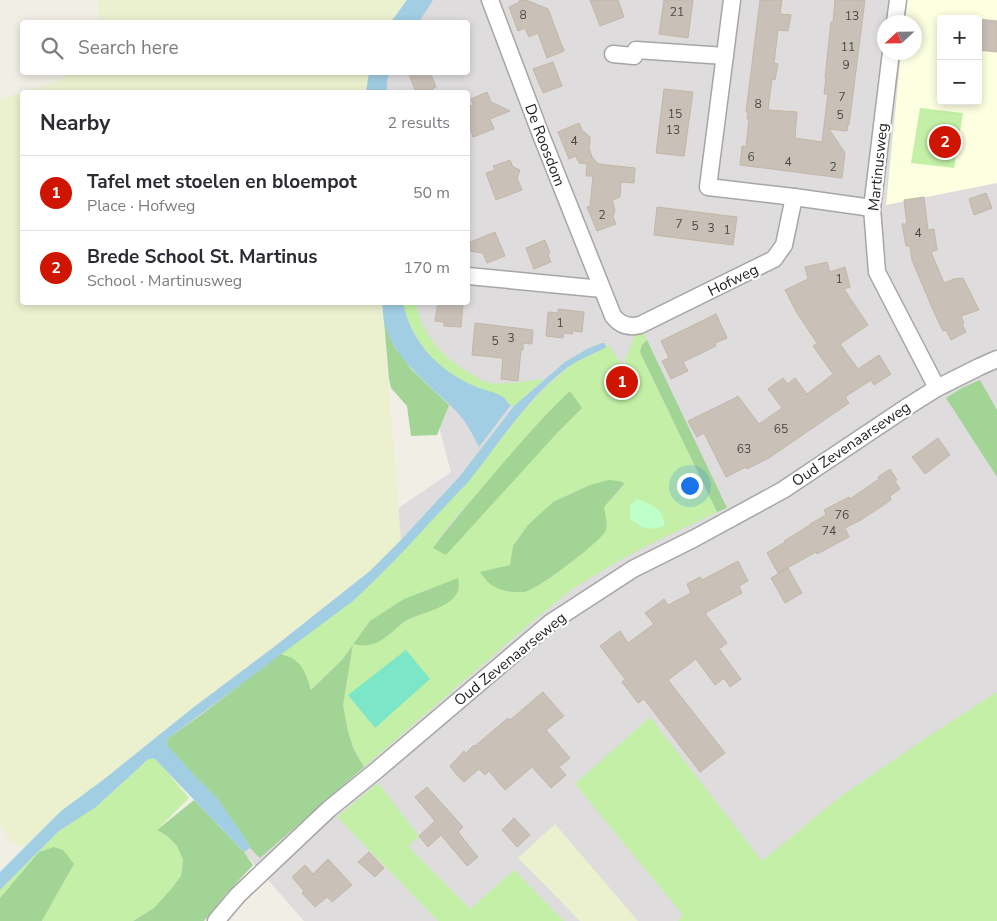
<!DOCTYPE html>
<html lang="en">
<head>
<meta charset="utf-8">
<style>
  :root { --surface:#fff; --page:#f7f7f7; --text:#2b2b33; --muted:#7c7c81; --line:#e1e1e2; --accent:#cf1400 }
  body { margin:0; font-family:"Nunito Sans",sans-serif; background:var(--page); color:var(--text) }
  .controls { position:absolute; right:15px; top:15px; display:grid; overflow:hidden; border-radius:5px; box-shadow:0 2px 8px #0003 }
  .controls button { width:45px; height:45px; display:grid; place-items:center; padding:0; border:0; border-bottom:1px solid var(--line); background:var(--surface); color:var(--text); font:25px sans-serif }
  .compass { position:absolute; left:877px; top:15px; width:45px; height:45px; border-radius:50%; background:var(--surface); box-shadow:0 2px 8px #0003; rotate:248deg }
  .you { position:absolute; left:689px; top:485px; width:18px; height:18px; margin:-12px; border:4px solid #fff; border-radius:50%; background:#1a73e8; box-shadow:0 0 0 8px #1a73e833 }
  .badge { display:grid; place-items:center; width:32px; height:32px; border-radius:50%; background:var(--accent); color:#fff; font-size:16px; font-weight:700 }
  .pin { position:absolute; translate:-50% -50%; border:2px solid #fff; box-shadow:0 1px 5px #0006 }
  .list { margin:0; padding:0; list-style:none }
  h2 { display:flex; justify-content:space-between; align-items:center; height:65px; margin:0; padding:0 20px; font-size:21px }
  h2 small { font-size:16px; font-weight:400; color:var(--muted) }
  .list li { display:grid; grid-template-columns:32px 1fr auto; gap:15px; align-items:center; box-sizing:border-box; height:75px; padding:0 20px; border-top:1px solid var(--line) }
  .list b { display:block; font-size:19px; white-space:nowrap }
  .list p { margin:0; font-size:16px; white-space:nowrap; color:var(--muted) }
  .list em { font-size:16px; font-style:normal; color:var(--muted) }
  .icon { flex:none; width:28px; height:28px; fill:none; stroke:currentColor; stroke-width:2; stroke-linecap:round; stroke-linejoin:round }
  .map { position:relative; flex:none; width:997px; height:921px; overflow:hidden }
  .search { position:absolute; background:var(--surface); box-shadow:0 2px 8px #0003; left:20px; top:20px; width:450px; height:55px; display:flex; align-items:center; gap:12px; box-sizing:border-box; padding:0 18px; border-radius:5px; color:var(--muted); font-size:19px }
  .panel { position:absolute; background:var(--surface); box-shadow:0 2px 8px #0003; left:20px; top:90px; width:450px; height:215px; border-radius:5px }
  .map>svg:first-child { display:block }
  .residential { fill:#dedcdc; fill-rule:evenodd }
  .education { fill:#fcffe0; fill-rule:evenodd }
  .farmland { fill:#ebf1cf }
  .grass { fill:#c3f0a6; fill-rule:evenodd }
  .forest { fill:#a2d496 }
  .park { fill:#beffca }
  .pitch { fill:#7ce7c8 }
  .water { fill:#a1cee3 }
  .building { fill:#c9c1b7; stroke:#c4b6a6 }
  .lines { fill:none; stroke-linecap:round; stroke-linejoin:round }
  .minor-casing { stroke:#a6a6a6; stroke-width:19 }
  .minor { stroke:#fff; stroke-width:16 }
  .labels { text-anchor:middle; stroke-width:4.5; stroke-linejoin:round; paint-order:stroke }
  .number-label { font-size:12px; fill:#4a4845 }
  .street-label { font-size:15px; fill:#1f1f1f; stroke:#fff }
</style>
</head>
<body>
<div class="map">
<svg width="997" height="921" viewBox="0 0 997 921">
  <rect width="100%" height="100%" fill="#f1eee5"/>
  <!-- residential -->
  <path class="residential" d="M342,0H997V746L728,921H304L114,704L451,472L406,303L468,302V92H350L345,73L468,72V22H333ZM941,19H978V101H941ZM884,22H914V52H884Z"/>
  <!-- education -->
  <path class="education" d="M907,0H997V183L886,205L901,53L914,52V22H904ZM941,19H978V101H941Z"/>
  <!-- farmland -->
  <g class="farmland">
    <path d="M98,0H407L391,22H74L99,21Z"/>
    <path d="M66,73H369L366,92H22V302L382,303L401,540L370,571L274,647L194,707L103,780L61,811L24,848L10,842L0,823V99L51,84L62,79Z"/>
    <path d="M555,824L638,921H580L518,858Z"/>
  </g>
  <!-- grass -->
  <g class="grass">
    <path d="M920,108L963,113L954,168L911,163Z"/>
    <path d="M403,303H416C421,334 442,357 470,373C475,376 481,381 486,382C504,386 526,381 544,379L514,406L508,404C492,395 475,388 459,379C431,363 410,335 403,303Z"/>
    <path d="M643,330L647,340L642,345L640,352L717,512L646,546L608,567L572,589L534,620L364,767L354,749L348,732L343,705L353,645L342,660L310,690L280,654L353,601L378,577L468,482L522,412L549,384L570,366L578,361L605,348L608,344L624,367L626,358L636,333ZM570,391L565,424L433,548C446,526 465,507 482,488C510,455 538,421 570,391ZM625,484L604,507C605,515 608,522 606,530C602,541 537,591 524,592C512,594 501,589 491,584L506,566L510,565L513,545L528,525ZM443,606L425,612L406,621L378,642L354,644L370,621Z"/>
    <path d="M997,692V921H678L683,915L575,784L650,717L762,861L840,797L926,738Z"/>
    <path d="M150,758H154L162,766L189,798L157,830L167,836L177,846L183,860L181,876L171,889L154,908L133,921H42L74,864L9,887L0,898V890L59,831L103,801L147,760Z"/>
    <path d="M378,783L419,836L408,846L470,909L514,870L564,921H438L337,817Z"/>
  </g>
  <!-- forest -->
  <g class="forest">
    <path d="M384,321L394,346L412,370L449,405L437,435L411,436L407,406L391,388L389,379Z"/>
    <path d="M647,340L727,508L717,512L640,352L642,345Z"/>
    <path d="M980,380L997,410V477L946,398L962,388Z"/>
    <path d="M570,391L582,408L558,432L446,555L433,548C451,523 472,500 492,476C517,447 542,417 570,391Z"/>
    <path d="M609,480L619,481L625,483L604,507C605,515 608,522 606,530C602,541 536,591 524,592C513,593 499,591 490,584C487,581 483,576 480,572L510,565L513,546L528,525L553,502L590,485Z"/>
    <path d="M458,578C459,585 460,590 455,596C447,608 421,613 407,620C396,627 388,638 376,643C368,646 362,646 353,644L343,705L348,732L354,750L364,767L260,858L250,848L248,844L216,797L195,776L168,747L167,742V739L201,715L280,654C283,655 288,656 292,658C304,665 307,678 311,690L342,660L370,621L404,599Z"/>
    <path d="M194,800L244,852L253,865L226,894L204,921H133L154,908L171,889L181,876L183,860L177,846L167,836L157,830Z"/>
    <path d="M54,847L63,850L74,864L42,921H0V898L39,852Z"/>
  </g>
  <!-- park -->
  <path class="park" d="M638,499C652,505 664,508 664,526C645,531 645,529 630,519V505Z"/>
  <!-- pitch -->
  <path class="pitch" d="M406,650L430,679L375,728L348,695Z"/>
  <!-- water -->
  <g class="water">
    <path d="M407,0H433L419,22H391Z"/>
    <path d="M369,73H389L387,81V92H366Z"/>
    <path d="M382,303H403C412,343 437,369 474,386C481,389 498,393 503,397C507,400 506,403 511,405L479,447C473,435 466,421 456,411C429,383 395,362 384,322C383,316 383,309 382,303Z"/>
    <path d="M602,343H604L606,346L605,348C593,354 580,359 568,367C528,397 500,442 469,481C458,493 446,505 435,517C409,546 382,574 353,601L167,739V745L195,776L216,797L245,838L250,848L244,852L154,758L147,760L130,776L96,807L59,831L0,890V872L61,811L103,780L194,707L274,647L370,571L401,540L460,476L514,406L565,362L587,349Z"/>
  </g>
  <!-- building -->
  <g class="building">
    <path d="M520,0H526L548,9L564,51L547,58L538,33L529,37L525,28L518,31L509,7L518,3Z"/>
    <path d="M590,0H618L624,17L600,26Z"/>
    <path d="M664,0H693L688,38L659,34Z"/>
    <path d="M760,0H782L780,14L791,15L788,31L778,30L774,63L778,64L775,80L772,79L768,110L797,112L795,138L822,142L828,94H824L826,78H825L831,22H833L835,0H865L849,125L848,124L847,131L829,129L845,153L842,178L740,165L742,146L746,147L749,119H747L748,112H746Z"/>
    <path d="M978,19L997,21V52L978,50Z"/>
    <path d="M553,62L562,86L543,93L533,69Z"/>
    <path d="M408,72H430L436,87L432,89L434,92H416Z"/>
    <path d="M664,89L693,92L684,156L656,153Z"/>
    <path d="M487,92L491,102L510,111L490,119L494,129L473,137L468,122V107L473,105L471,99Z"/>
    <path d="M579,123L582,130L590,137V142L589,148L592,157L598,164L635,168L634,183L621,182L620,197L612,200L615,210L613,217L616,224L597,231L587,207L590,206L593,176H586L587,164L579,163L576,156L569,159L558,132Z"/>
    <path d="M510,160L513,167L520,170L517,178L522,190L496,200L486,173L495,170L493,166Z"/>
    <path d="M986,193L992,208L974,215L969,199Z"/>
    <path d="M924,197L928,230L934,229L937,250L931,252L944,283L954,279L963,278L979,310L961,316L964,323L962,324L966,332L951,340L946,330L943,331L933,310L912,260L910,246H906L902,224H907L904,200Z"/>
    <path d="M657,207L737,217L733,245L654,235Z"/>
    <path d="M495,232L505,256L487,263L483,253L468,251V243Z"/>
    <path d="M545,240L550,253L548,255L551,262L534,269L526,248Z"/>
    <path d="M827,262L830,272L845,267L850,287L844,289L868,325L840,344L858,369L879,355L891,374L874,385L871,380L845,397L849,403L769,458L747,469L746,467L726,477L704,433L697,437L688,421L731,400L738,396L759,424L782,408L768,389L783,378L788,384L795,378L807,394L833,374L813,346L817,343L797,313L785,290L808,279L805,267Z"/>
    <path d="M438,302L463,304L461,327L444,326V322L435,321Z"/>
    <path d="M558,309L584,312L582,332L573,331L572,334L564,333L563,338L546,336L548,312L558,313Z"/>
    <path d="M716,314L727,338L715,343L716,346L683,362L688,371L671,379L662,361L669,358L661,341Z"/>
    <path d="M475,323L533,330L532,344L523,343V350L521,349L518,381L501,379L503,358L472,355Z"/>
    <path d="M938,438L950,455L925,474L912,457Z"/>
    <path d="M890,469L897,480L895,481L900,489L890,496L891,500L861,520L845,528L849,537L817,554L816,552L778,573L767,553L785,542L784,541L810,525V524L826,515L824,510L849,497L850,499L879,479L878,477Z"/>
    <path d="M738,561L748,581L739,586L742,593L705,613L727,643L719,649L741,679L730,687L724,678L715,685L696,659L668,680L725,753L700,772L644,699L638,703L622,682L625,679L600,646L620,631L628,643L654,624L645,613L664,599L668,605L691,593L687,584L700,577L702,580Z"/>
    <path d="M788,568L802,593L785,603L771,578Z"/>
    <path d="M543,692L564,716L546,730L570,758L559,767L566,775L551,788L532,767L505,790L489,771L485,775L479,769L464,782L456,774L450,766L464,751L466,753L474,745L475,746L508,718L510,720Z"/>
    <path d="M427,787L463,827L458,832L478,857L467,866L441,835L428,847L419,836L435,821L415,797Z"/>
    <path d="M514,818L530,835L517,847L502,830Z"/>
    <path d="M369,852L384,868L375,877L358,862Z"/>
    <path d="M328,859L352,885L332,902L327,897L315,907L302,893L304,891L292,877L305,865L313,874Z"/>
  </g>
  <g class="lines">
    <!-- minor casing -->
    <g class="minor-casing">
      <g id="minor">
        <path d="M490,0L541,135L613,316C620,325 629,328 640,325L774,259L784,245L794,197L872,208"/>
        <path d="M732,0L708,187L794,197"/>
        <path d="M895,22L898,0"/>
        <path d="M891,52L872,208L877,272L937,388"/>
        <path d="M613,54L634,56L636,50L725,56"/>
        <path d="M468,276L602,289"/>
        <path d="M216,921L238,895L329,809L377,770L550,623L633,569L695,538L783,490L910,405L937,388L979,367L997,359"/>
      </g>
    </g>
    <!-- minor -->
    <use href="#minor" class="minor"/>
  </g>
  <g class="labels">
    <!-- number labels -->
    <g class="number-label">
      <text x="677" y="16">21</text>
      <text x="523" y="19">8</text>
      <text x="852" y="20">13</text>
      <text x="848" y="51">11</text>
      <text x="846" y="69">9</text>
      <text x="842" y="101">7</text>
      <text x="758" y="108">8</text>
      <text x="675" y="118">15</text>
      <text x="840" y="119">5</text>
      <text x="673" y="134">13</text>
      <text x="574" y="145">4</text>
      <text x="751" y="161">6</text>
      <text x="788" y="166">4</text>
      <text x="833" y="171">2</text>
      <text x="602" y="219">2</text>
      <text x="679" y="228">7</text>
      <text x="695" y="230">5</text>
      <text x="711" y="232">3</text>
      <text x="727" y="234">1</text>
      <text x="918" y="237">4</text>
      <text x="839" y="283">1</text>
      <text x="560" y="327">1</text>
      <text x="511" y="342">3</text>
      <text x="495" y="345">5</text>
      <text x="781" y="433">65</text>
      <text x="744" y="453">63</text>
      <text x="842" y="519">76</text>
      <text x="829" y="535">74</text>
    </g>
    <!-- street labels -->
    <g class="street-label">
      <text transform="translate(545 145) rotate(69)" y="5">De Roosdom</text>
      <text transform="translate(878 167) rotate(-84)" y="5">Martinusweg</text>
      <text transform="translate(733 280) rotate(-26)" y="5">Hofweg</text>
      <text transform="translate(851 444) rotate(-34)" y="5">Oud Zevenaarseweg</text>
      <text transform="translate(510 659) rotate(-39)" y="5">Oud Zevenaarseweg</text>
    </g>
  </g>
</svg>
<div class="controls">
<button>+</button>
<button>−</button>
</div>
<svg class="compass" viewBox="-18 -18 36 36"><path d="M0-13l5 13h-10z" fill="#e53935"/><path d="M0 13l5-13h-10z" fill="#7c7c81"/></svg>
<div class="you"></div>
<div class="pin badge" style="left:622px;top:382px">1</div>
<div class="pin badge" style="left:945px;top:142px">2</div>
<div class="search"><svg class="icon" aria-label="search" viewBox="0 0 24 24"><circle cx="10" cy="10" r="6"/><path d="M15 15l6 6"/></svg>Search here</div>
<section class="panel">
<h2>Nearby<small>2 results</small></h2>
<ul class="list">
<li><span class="badge">1</span><div><b>Tafel met stoelen en bloempot</b><p>Place · Hofweg</p></div><em>50 m</em></li>
<li><span class="badge">2</span><div><b>Brede School St. Martinus</b><p>School · Martinusweg</p></div><em>170 m</em></li>
</ul>
</section>
</div>
</body>
</html>
